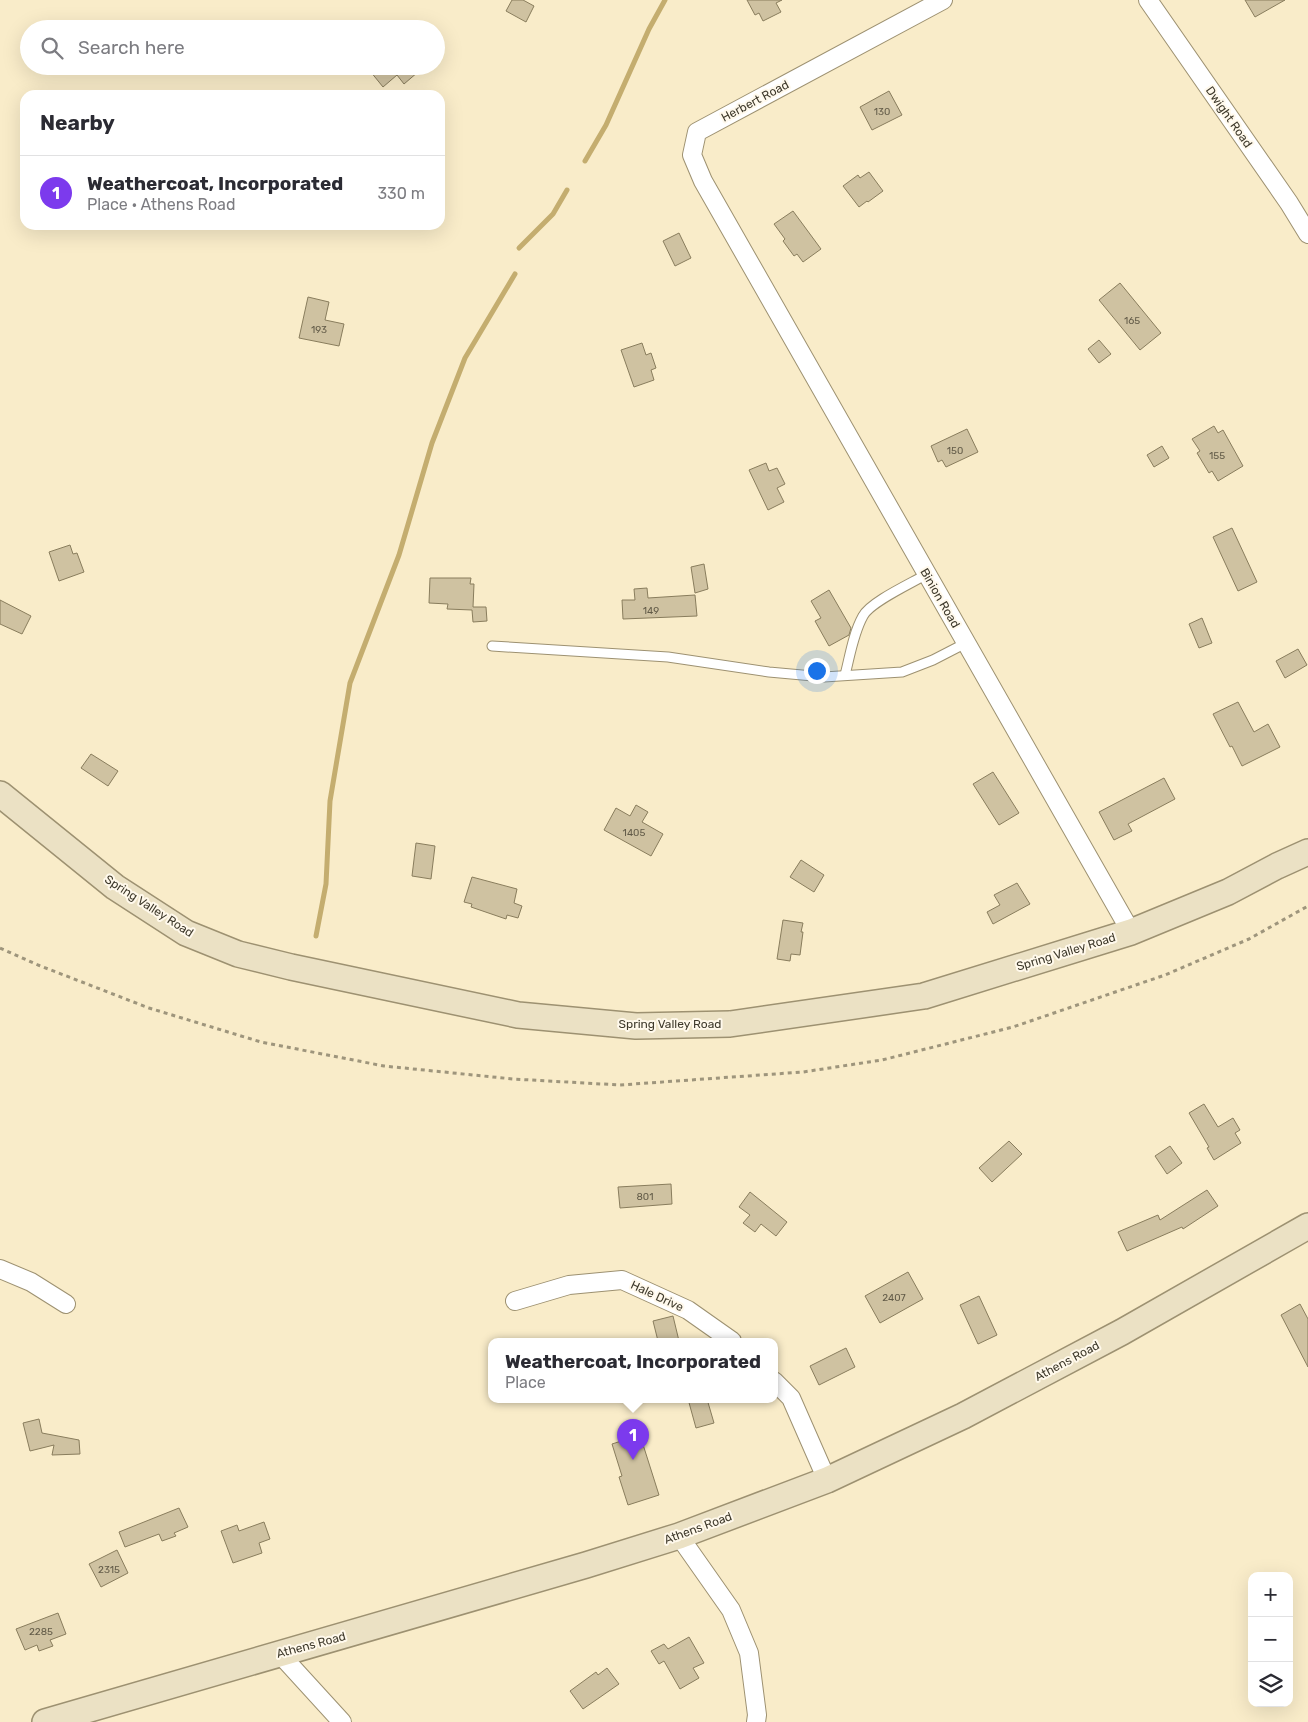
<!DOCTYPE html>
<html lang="en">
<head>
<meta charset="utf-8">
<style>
  :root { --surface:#fff; --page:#f2f2f3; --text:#2b2b33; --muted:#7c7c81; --line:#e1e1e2; --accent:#7c3aed }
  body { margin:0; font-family:Rubik,sans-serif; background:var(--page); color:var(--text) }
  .controls { position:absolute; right:15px; bottom:15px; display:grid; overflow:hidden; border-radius:10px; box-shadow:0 5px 20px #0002 }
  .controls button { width:45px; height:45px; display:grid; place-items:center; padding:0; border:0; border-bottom:1px solid var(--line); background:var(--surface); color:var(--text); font:25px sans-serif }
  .you { position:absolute; left:816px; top:670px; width:18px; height:18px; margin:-12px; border:4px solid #fff; border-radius:50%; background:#1a73e8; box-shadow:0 0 0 8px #1a73e833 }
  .badge { display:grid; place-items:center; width:32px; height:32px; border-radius:50%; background:var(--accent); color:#fff; font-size:16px; font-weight:700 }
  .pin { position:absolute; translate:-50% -41px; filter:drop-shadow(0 1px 2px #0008) }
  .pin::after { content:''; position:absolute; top:26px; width:18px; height:15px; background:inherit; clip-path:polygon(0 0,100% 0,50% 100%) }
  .popup { position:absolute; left:488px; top:1338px; width:290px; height:65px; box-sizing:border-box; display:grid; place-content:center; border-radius:10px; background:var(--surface); filter:drop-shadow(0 1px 4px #0005); font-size:16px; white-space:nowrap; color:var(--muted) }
  .popup b { font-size:19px; color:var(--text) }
  .popup::after { content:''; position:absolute; left:50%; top:100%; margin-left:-10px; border:10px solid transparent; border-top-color:var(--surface) }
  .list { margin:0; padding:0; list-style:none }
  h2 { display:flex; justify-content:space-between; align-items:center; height:65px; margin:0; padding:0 20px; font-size:21px }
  h2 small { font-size:16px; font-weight:400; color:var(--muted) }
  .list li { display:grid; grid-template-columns:32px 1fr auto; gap:15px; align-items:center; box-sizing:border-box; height:75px; padding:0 20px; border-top:1px solid var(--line) }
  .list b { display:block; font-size:19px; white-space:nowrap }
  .list p { margin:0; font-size:16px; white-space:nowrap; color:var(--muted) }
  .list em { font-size:16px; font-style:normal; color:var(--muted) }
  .icon { flex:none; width:28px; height:28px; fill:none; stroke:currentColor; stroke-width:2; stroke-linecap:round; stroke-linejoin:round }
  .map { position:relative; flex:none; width:1308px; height:1722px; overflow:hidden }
  .search { position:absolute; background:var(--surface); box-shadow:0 5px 20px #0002; left:20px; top:20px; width:425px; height:55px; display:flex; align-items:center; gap:12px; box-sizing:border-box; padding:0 18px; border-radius:28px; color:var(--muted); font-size:19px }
  .panel { position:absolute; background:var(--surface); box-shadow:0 5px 20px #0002; left:20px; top:90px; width:425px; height:140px; border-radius:15px }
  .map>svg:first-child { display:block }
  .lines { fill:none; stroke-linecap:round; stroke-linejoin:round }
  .stream { stroke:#c4ad6f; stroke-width:5 }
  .building { fill:#cfc2a1; stroke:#897d5d }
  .lane-casing { stroke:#9d9171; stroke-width:11 }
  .street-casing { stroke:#9d9171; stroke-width:20 }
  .secondary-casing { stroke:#9d9171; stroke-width:28 }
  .path { stroke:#9e957c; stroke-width:3; stroke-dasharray:4 4; stroke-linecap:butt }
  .lane { stroke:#fff; stroke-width:9 }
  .street { stroke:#fff; stroke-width:18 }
  .secondary { stroke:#ebe1c4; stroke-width:25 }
  .labels { text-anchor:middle; stroke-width:4; stroke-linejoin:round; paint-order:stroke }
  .number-label { font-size:10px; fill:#625b48 }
  .street-label { font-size:12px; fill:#3e392b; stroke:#fff9ec }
</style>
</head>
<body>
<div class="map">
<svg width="1308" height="1722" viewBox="0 0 1308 1722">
  <rect width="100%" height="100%" fill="#f9ecc9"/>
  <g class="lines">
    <!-- stream -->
    <g class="stream">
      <path d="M585,161L606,125L649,29L665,0"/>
      <path d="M519,248L553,214L567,190"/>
      <path d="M316,936L326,884L330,801L350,683L399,555L432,443L465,358L515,274"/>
    </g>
  </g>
  <!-- building -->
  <g class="building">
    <path d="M512,0H523L534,6L526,22L506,11Z"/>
    <path d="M747,0H782L776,3L781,12L763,21L759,13L755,15Z"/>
    <path d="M1245,0H1285L1255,17Z"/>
    <path d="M366,66H425L404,84L397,75L383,87Z"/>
    <path d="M889,91L902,115L872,130L860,107Z"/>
    <path d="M869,172L883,191L868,202L867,201L859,207L843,186L858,175L860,178Z"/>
    <path d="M793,211L821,249L803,262L797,254L794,256L783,241L785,239L774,224Z"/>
    <path d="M679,233L691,258L675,266L663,241Z"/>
    <path d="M1120,283L1161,333L1140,350L1099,300Z"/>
    <path d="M308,297L329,302L325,320L344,324L339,346L299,338Z"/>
    <path d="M1099,340L1111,354L1099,363L1088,349Z"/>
    <path d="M642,343L646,355L651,353L656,368L651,370L654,380L634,387L621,350Z"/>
    <path d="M1214,426L1218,433L1223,430L1243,466L1218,481L1212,471L1209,473L1197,453L1200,451L1192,439Z"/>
    <path d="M967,429L978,452L946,467L942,460L938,462L931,446Z"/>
    <path d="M1162,446L1169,458L1154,467L1147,455Z"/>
    <path d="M766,463L769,471L777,468L785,484L777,488L784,502L768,510L749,470Z"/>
    <path d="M1232,528L1257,582L1238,591L1213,537Z"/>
    <path d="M70,545L73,554L77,553L84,572L59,581L49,552Z"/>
    <path d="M704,564L708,589L695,593L691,567Z"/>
    <path d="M430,578H471L470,584H474L473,607H486L487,621L473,622L472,610L447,609L448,604L429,603Z"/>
    <path d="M647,588L648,598L695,595L697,616L623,619L622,600H635L634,589Z"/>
    <path d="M829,590L851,628L849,635L829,646L815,621L821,618L811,601Z"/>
    <path d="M0,600L31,616L22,634L0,624Z"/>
    <path d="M1202,618L1212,643L1199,648L1189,624Z"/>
    <path d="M1298,649L1307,665L1285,678L1276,661Z"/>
    <path d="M1238,702L1254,732L1268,724L1280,747L1242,766L1232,746L1230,747L1213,714Z"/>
    <path d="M91,754L118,771L108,786L81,768Z"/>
    <path d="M993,772L1019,813L999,825L973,784Z"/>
    <path d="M1164,778L1175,799L1128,824L1132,831L1114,840L1099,812Z"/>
    <path d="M636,805L648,812L642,822L663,834L651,856L604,830L616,808L630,816Z"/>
    <path d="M416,843L435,846L431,879L412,876Z"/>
    <path d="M801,860L824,875L814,892L790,877Z"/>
    <path d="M472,877L517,889L514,903L522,906L518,918L507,915L506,919L471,907L472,904L464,902Z"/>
    <path d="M1017,883L1030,904L993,924L987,912L1000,905L994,895Z"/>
    <path d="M783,920L803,923L801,932H803L800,955L791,954L790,961L777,959Z"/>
    <path d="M1204,1104L1218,1127L1233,1118L1240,1130L1235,1133L1241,1143L1214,1160L1207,1148L1209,1147L1189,1113Z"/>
    <path d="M1009,1141L1022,1154L992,1182L979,1168Z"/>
    <path d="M1170,1146L1182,1163L1167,1174L1155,1156Z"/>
    <path d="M671,1184L672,1204L620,1208L618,1187Z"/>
    <path d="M1207,1190L1218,1206L1183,1229L1182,1227L1127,1251L1118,1232L1158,1215L1160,1220Z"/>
    <path d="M750,1192L787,1222L776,1236L761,1224L755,1232L743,1223L750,1215L739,1207Z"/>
    <path d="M908,1272L923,1299L880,1323L865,1296Z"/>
    <path d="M979,1296L997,1335L978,1344L960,1305Z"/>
    <path d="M1300,1304L1308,1319V1367L1281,1315Z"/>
    <path d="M673,1316L679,1341H658L653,1321Z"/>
    <path d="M846,1348L855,1367L819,1385L810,1366Z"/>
    <path d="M688,1399H707L714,1423L696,1428Z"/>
    <path d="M39,1419L42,1433L79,1440L80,1454L52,1455L54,1445L30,1451L23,1423Z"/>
    <path d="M640,1435L659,1495L628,1505L619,1477L622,1476L612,1444Z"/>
    <path d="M179,1508L188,1527L174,1533L176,1536L162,1541L159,1534L125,1547L119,1532Z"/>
    <path d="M264,1522L270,1539L259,1543L262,1553L233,1563L221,1531L237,1525L239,1531Z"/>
    <path d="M117,1550L128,1573L101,1587L89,1564Z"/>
    <path d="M58,1613L66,1634L50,1640L53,1646L39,1651L37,1645L25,1650L16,1629Z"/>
    <path d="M689,1637L704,1663L693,1668L699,1678L680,1689L664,1661L659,1664L651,1651L664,1644L668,1649Z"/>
    <path d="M607,1668L619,1684L583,1709L570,1691L596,1672L598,1675Z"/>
  </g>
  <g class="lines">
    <!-- lane casing -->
    <g class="lane-casing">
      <g id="lane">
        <path d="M492,646L668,657L769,672L824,677L902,672L933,660L966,643"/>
        <path d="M845,675C850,656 853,634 863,616C870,602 912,583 927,574"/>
      </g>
    </g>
    <!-- street casing -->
    <g class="street-casing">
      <g id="street">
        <path d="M943,0L697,132L692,155L703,181L1131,932"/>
        <path d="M1148,0L1289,203L1308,234"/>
        <path d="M0,1269L31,1282L66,1304"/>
        <path d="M515,1301L569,1285L622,1280L688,1310L732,1341"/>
        <path d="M774,1381L791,1398L827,1480"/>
        <path d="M679,1536L731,1610L749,1653L757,1715L756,1722"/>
        <path d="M279,1653L342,1722"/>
      </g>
    </g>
    <!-- secondary casing -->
    <g class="secondary-casing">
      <g id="secondary">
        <path d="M0,794L115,887L186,933L238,954L291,967L518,1015L636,1026L730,1024L924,996L1131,932L1228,892L1277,866L1308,852"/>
        <path d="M45,1722L586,1565L679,1536L827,1480L963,1416L1122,1332L1308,1226"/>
      </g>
    </g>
    <!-- path -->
    <path class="path" d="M0,948L38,965L149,1008L261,1042L384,1066L513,1079L620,1085L803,1072L882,1060L1013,1027L1165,975L1249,939L1308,906"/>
    <!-- lane -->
    <use href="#lane" class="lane"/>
    <!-- street -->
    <use href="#street" class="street"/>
    <!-- secondary -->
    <use href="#secondary" class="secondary"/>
  </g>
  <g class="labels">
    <!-- number labels -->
    <g class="number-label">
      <text x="882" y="115">130</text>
      <text x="1132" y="324">165</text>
      <text x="319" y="333">193</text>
      <text x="955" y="454">150</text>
      <text x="1217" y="459">155</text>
      <text x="651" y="614">149</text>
      <text x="634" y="836">1405</text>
      <text x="645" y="1200">801</text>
      <text x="894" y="1301">2407</text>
      <text x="109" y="1573">2315</text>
      <text x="41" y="1635">2285</text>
    </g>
    <!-- street labels -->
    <g class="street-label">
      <text transform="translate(755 101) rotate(-28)" y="4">Herbert Road</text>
      <text transform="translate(1229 117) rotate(55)" y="4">Dwight Road</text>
      <text transform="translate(940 598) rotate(60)" y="4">Binion Road</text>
      <text transform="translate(149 906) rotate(33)" y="4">Spring Valley Road</text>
      <text transform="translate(1066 952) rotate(-17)" y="4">Spring Valley Road</text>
      <text x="670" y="1028">Spring Valley Road</text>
      <text transform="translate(657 1296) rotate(25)" y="4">Hale Drive</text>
      <text transform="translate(1067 1361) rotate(-28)" y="4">Athens Road</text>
      <text transform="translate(698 1528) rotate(-20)" y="4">Athens Road</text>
      <text transform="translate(311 1645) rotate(-15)" y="4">Athens Road</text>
    </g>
  </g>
</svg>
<div class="controls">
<button>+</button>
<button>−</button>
<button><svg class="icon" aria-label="layers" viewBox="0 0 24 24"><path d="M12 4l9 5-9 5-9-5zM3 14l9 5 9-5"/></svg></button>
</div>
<div class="you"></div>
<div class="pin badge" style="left:633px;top:1460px">1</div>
<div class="popup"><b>Weathercoat, Incorporated</b>Place</div>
<div class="search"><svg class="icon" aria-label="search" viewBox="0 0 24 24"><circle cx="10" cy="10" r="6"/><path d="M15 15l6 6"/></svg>Search here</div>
<section class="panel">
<h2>Nearby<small></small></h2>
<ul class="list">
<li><span class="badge">1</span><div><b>Weathercoat, Incorporated</b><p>Place · Athens Road</p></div><em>330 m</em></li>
</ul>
</section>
</div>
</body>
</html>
